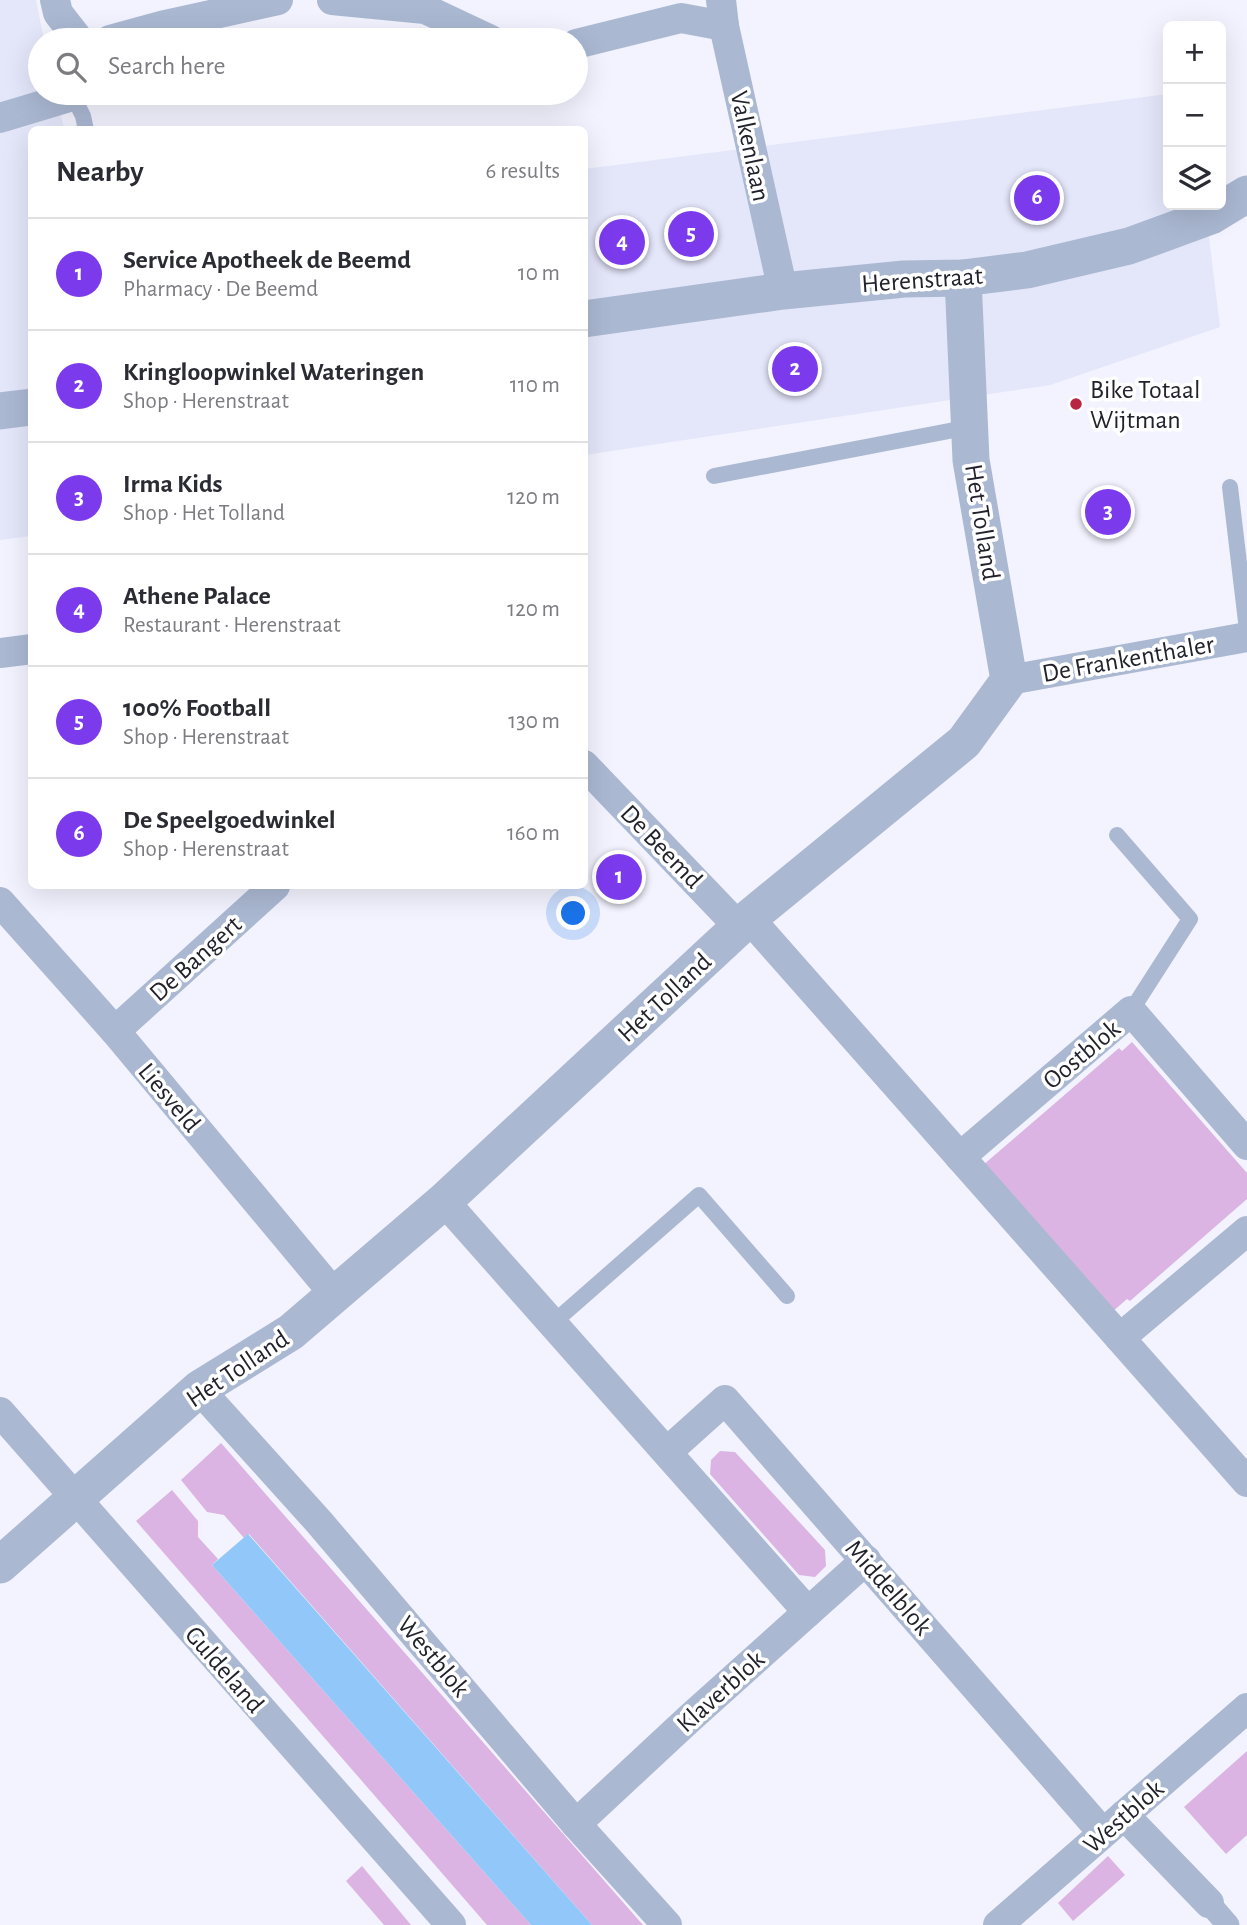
<!DOCTYPE html>
<html lang="en">
<head>
<meta charset="utf-8">
<style>
  :root { --surface:#fff; --page:#f2f2f3; --text:#2b2b33; --muted:#7c7c81; --line:#e1e1e2; --accent:#7c3aed }
  body { margin:0; font-family:"Alegreya Sans",sans-serif; background:var(--page); color:var(--text) }
  .controls { position:absolute; right:21px; top:21px; display:grid; overflow:hidden; border-radius:10px; box-shadow:0 7px 28px #0002 }
  .controls button { width:63px; height:63px; display:grid; place-items:center; padding:0; border:0; border-bottom:2px solid var(--line); background:var(--surface); color:var(--text); font:35px sans-serif }
  .you { position:absolute; left:574px; top:914px; width:24px; height:24px; margin:-18px; border:5px solid #fff; border-radius:50%; background:#1a73e8; box-shadow:0 0 0 10px #1a73e833 }
  .badge { display:grid; place-items:center; width:46px; height:46px; border-radius:50%; background:var(--accent); color:#fff; font-size:23px; font-weight:700 }
  .pin { position:absolute; translate:-50% -50%; border:4px solid #fff; box-shadow:0 2px 7px #0006 }
  .list { margin:0; padding:0; list-style:none }
  h2 { display:flex; justify-content:space-between; align-items:center; height:91px; margin:0; padding:0 28px; font-size:30px }
  h2 small { font-size:23px; font-weight:400; color:var(--muted) }
  .list li { display:grid; grid-template-columns:46px 1fr auto; gap:21px; align-items:center; box-sizing:border-box; height:112px; padding:0 28px; border-top:2px solid var(--line) }
  .list b { display:block; font-size:26px; white-space:nowrap }
  .list p { margin:0; font-size:23px; white-space:nowrap; color:var(--muted) }
  .list em { font-size:23px; font-style:normal; color:var(--muted) }
  .icon { flex:none; width:38px; height:38px; fill:none; stroke:currentColor; stroke-width:2; stroke-linecap:round; stroke-linejoin:round }
  .map { position:relative; flex:none; width:1247px; height:1925px; overflow:hidden }
  .search { position:absolute; background:var(--surface); box-shadow:0 7px 28px #0002; left:28px; top:28px; width:560px; height:77px; display:flex; align-items:center; gap:18px; box-sizing:border-box; padding:0 24px; border-radius:38px; color:var(--muted); font-size:26px }
  .panel { position:absolute; background:var(--surface); box-shadow:0 7px 28px #0002; left:28px; top:126px; width:560px; height:763px; border-radius:10px }
  .map>svg:first-child { display:block }
  .built { fill:#e4e6fa }
  .green { fill:#dbb4e3 }
  .water { fill:#92c8f9 }
  .lines { fill:none; stroke-linecap:round; stroke-linejoin:round }
  .service { stroke:#abb8d2; stroke-width:16 }
  .pedestrian { stroke:#abb8d2; stroke-width:23 }
  .minor { stroke:#abb8d2; stroke-width:30 }
  .tertiary { stroke:#abb8d2; stroke-width:37 }
  .poi-dot { fill:#b72542; stroke:#fff; stroke-width:2.5 }
  .labels { text-anchor:middle; stroke-width:7; stroke-linejoin:round; paint-order:stroke }
  .street-label { font-size:26px; fill:#21222b; stroke:#fff }
  .poi-label { font-size:26px; fill:#21222b; stroke:#fff; text-anchor:start }
</style>
</head>
<body>
<div class="map">
<svg width="1247" height="1925" viewBox="0 0 1247 1925">
  <rect width="100%" height="100%" fill="#f2f3fe"/>
  <!-- built -->
  <g class="built">
    <path d="M0,0H36L44,40H40V93H56L64,129L32,130L31,536L0,540Z"/>
    <path d="M1168,94V205H1205L1220,327L1050,385L585,455V169Z"/>
  </g>
  <!-- green -->
  <g class="green">
    <path d="M1132,1042L1247,1173V1199L1130,1301L1127,1299L1111,1313L982,1166L1119,1048L1122,1051Z"/>
    <path d="M221,1443L643,1925H592L249,1534L244,1538L224,1515L207,1512L181,1480Z"/>
    <path d="M720,1451L735,1452L825,1550L826,1566L815,1577L799,1575L710,1474L711,1460Z"/>
    <path d="M172,1490L198,1521V1537L218,1559L212,1565L531,1925H487L136,1521Z"/>
    <path d="M1247,1751V1835L1226,1854L1184,1807Z"/>
    <path d="M1108,1856L1125,1875L1073,1921L1058,1903Z"/>
    <path d="M362,1866L411,1925H384L346,1881Z"/>
  </g>
  <!-- water -->
  <path class="water" d="M248,1534L592,1925H531L212,1565Z"/>
  <g class="lines">
    <!-- service -->
    <g class="service">
      <path d="M73,96L83,116L86,130"/>
      <path d="M714,476L970,427"/>
      <path d="M1230,487L1247,630"/>
      <path d="M1117,835L1190,919L1131,1011"/>
      <path d="M553,1323L699,1195L787,1296"/>
    </g>
    <!-- pedestrian -->
    <path class="pedestrian" d="M1209,1903L1228,1925"/>
    <!-- minor -->
    <g class="minor">
      <path d="M55,0L58,13L79,40"/>
      <path d="M332,0L425,9L491,40"/>
      <path d="M721,0L724,26L783,291"/>
      <path d="M110,40L161,26L278,0"/>
      <path d="M576,44L681,18L724,26"/>
      <path d="M0,118L73,96V93"/>
      <path d="M0,653L32,649"/>
      <path d="M1009,680L1247,637"/>
      <path d="M584,765L739,927"/>
      <path d="M0,902L115,1031L335,1295"/>
      <path d="M749,918L1247,1482"/>
      <path d="M115,1031L275,886"/>
      <path d="M960,1157L1131,1011L1247,1145"/>
      <path d="M444,1201L808,1612"/>
      <path d="M1120,1338L1247,1231"/>
      <path d="M199,1389L319,1522L576,1824L667,1925"/>
      <path d="M0,1412L451,1925"/>
      <path d="M667,1452L725,1400L1103,1833"/>
      <path d="M1124,1815L1209,1903"/>
      <path d="M576,1824L690,1718L866,1560"/>
      <path d="M998,1925L1247,1708"/>
    </g>
    <!-- tertiary -->
    <g class="tertiary">
      <path d="M584,319L783,291L904,279L963,278L1027,270L1129,246L1211,216L1247,194"/>
      <path d="M0,411L32,407"/>
      <path d="M0,1565L199,1389L291,1332L444,1201L749,918L964,742L1009,680L971,460L963,278"/>
    </g>
  </g>
  <!-- markers -->
  <circle class="poi-dot" cx="1076" cy="404" r="7"/>
  <g class="labels">
    <!-- street labels -->
    <g class="street-label">
      <text transform="translate(751 146) rotate(78)" y="9">Valkenlaan</text>
      <text transform="translate(922 279) rotate(-4)" y="9">Herenstraat</text>
      <text transform="translate(983 522) rotate(81)" y="9">Het Tolland</text>
      <text transform="translate(1128 658) rotate(-10)" y="9">De Frankenthaler</text>
      <text transform="translate(662 846) rotate(46)" y="9">De Beemd</text>
      <text transform="translate(195 958) rotate(-42)" y="9">De Bangert</text>
      <text transform="translate(664 997) rotate(-43)" y="9">Het Tolland</text>
      <text transform="translate(1081 1054) rotate(-40)" y="9">Oostblok</text>
      <text transform="translate(170 1097) rotate(50)" y="9">Liesveld</text>
      <text transform="translate(237 1368) rotate(-34)" y="9">Het Tolland</text>
      <text transform="translate(889 1587) rotate(49)" y="9">Middelblok</text>
      <text transform="translate(434 1656) rotate(50)" y="9">Westblok</text>
      <text transform="translate(225 1669) rotate(49)" y="9">Guldeland</text>
      <text transform="translate(720 1691) rotate(-42)" y="9">Klaverblok</text>
      <text transform="translate(1123 1816) rotate(-41)" y="9">Westblok</text>
    </g>
    <!-- poi labels -->
    <g class="poi-label">
      <text x="1090" y="398">Bike Totaal<tspan x="1090" dy="30">Wijtman</tspan></text>
    </g>
  </g>
</svg>
<div class="controls">
<button>+</button>
<button>−</button>
<button><svg class="icon" aria-label="layers" viewBox="0 0 24 24"><path d="M12 4l9 5-9 5-9-5zM3 14l9 5 9-5"/></svg></button>
</div>
<div class="you"></div>
<div class="pin badge" style="left:619px;top:877px">1</div>
<div class="pin badge" style="left:795px;top:369px">2</div>
<div class="pin badge" style="left:1108px;top:512px">3</div>
<div class="pin badge" style="left:622px;top:242px">4</div>
<div class="pin badge" style="left:691px;top:234px">5</div>
<div class="pin badge" style="left:1037px;top:198px">6</div>
<div class="search"><svg class="icon" aria-label="search" viewBox="0 0 24 24"><circle cx="10" cy="10" r="6"/><path d="M15 15l6 6"/></svg>Search here</div>
<section class="panel">
<h2>Nearby<small>6 results</small></h2>
<ul class="list">
<li><span class="badge">1</span><div><b>Service Apotheek de Beemd</b><p>Pharmacy · De Beemd</p></div><em>10 m</em></li>
<li><span class="badge">2</span><div><b>Kringloopwinkel Wateringen</b><p>Shop · Herenstraat</p></div><em>110 m</em></li>
<li><span class="badge">3</span><div><b>Irma Kids</b><p>Shop · Het Tolland</p></div><em>120 m</em></li>
<li><span class="badge">4</span><div><b>Athene Palace</b><p>Restaurant · Herenstraat</p></div><em>120 m</em></li>
<li><span class="badge">5</span><div><b>100% Football</b><p>Shop · Herenstraat</p></div><em>130 m</em></li>
<li><span class="badge">6</span><div><b>De Speelgoedwinkel</b><p>Shop · Herenstraat</p></div><em>160 m</em></li>
</ul>
</section>
</div>
</body>
</html>
